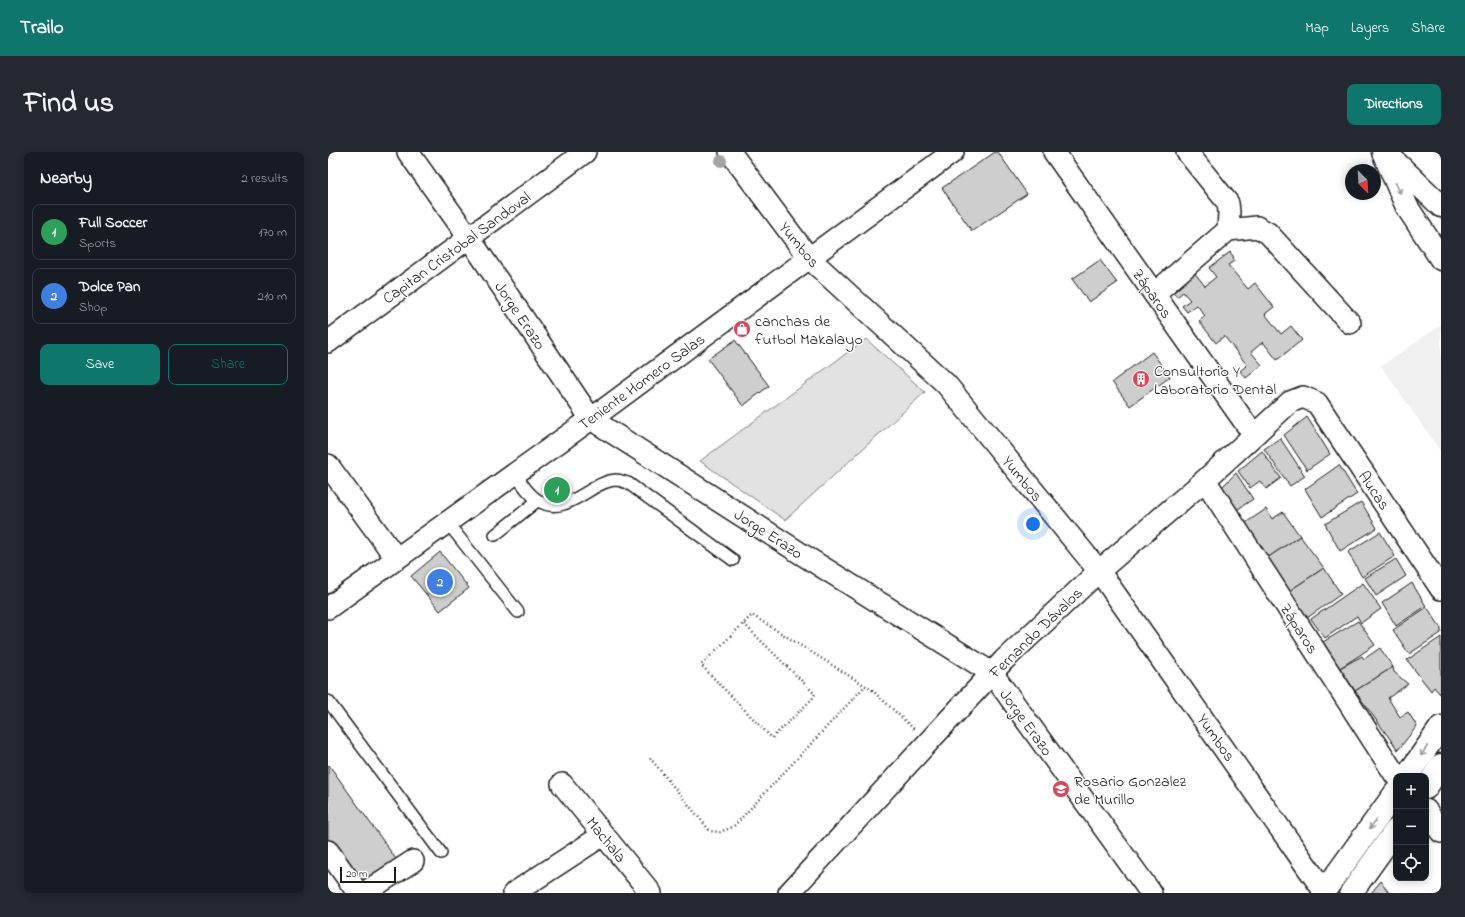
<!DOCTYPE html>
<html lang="en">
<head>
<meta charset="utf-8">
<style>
  :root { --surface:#171b24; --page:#242831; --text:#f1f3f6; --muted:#9ea1a6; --line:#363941; --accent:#0f766e }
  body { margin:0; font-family:"Indie Flower",sans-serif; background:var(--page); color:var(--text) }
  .controls { position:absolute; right:12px; bottom:12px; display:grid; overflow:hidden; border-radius:8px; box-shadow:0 2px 10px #0003 }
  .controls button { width:36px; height:36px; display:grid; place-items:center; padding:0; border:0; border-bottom:1px solid var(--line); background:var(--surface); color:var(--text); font:20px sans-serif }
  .compass { position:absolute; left:1017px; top:12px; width:36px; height:36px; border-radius:50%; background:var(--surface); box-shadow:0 2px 10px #0003; rotate:156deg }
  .scale { position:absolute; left:12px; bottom:10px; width:56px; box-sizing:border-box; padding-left:4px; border:2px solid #1c1c1c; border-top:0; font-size:11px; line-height:14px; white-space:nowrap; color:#1c1c1c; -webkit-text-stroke:3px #fff; paint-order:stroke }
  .you { position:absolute; left:705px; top:372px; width:14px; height:14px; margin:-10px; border:3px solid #fff; border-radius:50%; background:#1a73e8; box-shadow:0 0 0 6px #1a73e833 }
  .badge { display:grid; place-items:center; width:26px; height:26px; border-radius:50%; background:var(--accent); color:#fff; font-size:13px; font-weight:700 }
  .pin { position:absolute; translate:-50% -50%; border:2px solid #fff; box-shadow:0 1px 4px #0006 }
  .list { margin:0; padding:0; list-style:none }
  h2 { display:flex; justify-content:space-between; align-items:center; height:52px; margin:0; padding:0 16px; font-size:17px }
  h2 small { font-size:13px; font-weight:400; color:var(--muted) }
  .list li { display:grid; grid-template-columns:26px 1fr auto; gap:12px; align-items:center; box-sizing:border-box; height:56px; margin:0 8px 8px; padding:0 8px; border:1px solid var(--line); border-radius:8px }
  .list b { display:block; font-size:15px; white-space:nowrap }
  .list p { margin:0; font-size:13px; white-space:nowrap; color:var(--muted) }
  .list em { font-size:13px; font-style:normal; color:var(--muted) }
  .actions { display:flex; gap:8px; padding:12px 16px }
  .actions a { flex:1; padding:9px 0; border:1px solid var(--accent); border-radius:8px; text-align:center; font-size:14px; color:var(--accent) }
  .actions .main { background:var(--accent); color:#fff }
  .icon { flex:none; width:22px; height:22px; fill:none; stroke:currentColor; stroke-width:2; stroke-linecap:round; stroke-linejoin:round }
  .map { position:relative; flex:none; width:1113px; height:741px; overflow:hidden; border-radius:8px }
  header { display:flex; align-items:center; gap:24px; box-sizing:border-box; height:56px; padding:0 20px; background:var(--accent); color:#fff }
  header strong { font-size:19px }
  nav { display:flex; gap:22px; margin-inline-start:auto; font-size:14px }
  .intro { display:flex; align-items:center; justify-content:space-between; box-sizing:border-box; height:96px; padding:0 24px }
  h1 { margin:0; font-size:28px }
  .button { padding:10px 18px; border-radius:8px; background:var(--accent); color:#fff; font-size:14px; font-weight:700 }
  main { display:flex; gap:24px; padding:0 24px }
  aside { flex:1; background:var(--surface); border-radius:8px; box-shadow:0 2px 10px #0003 }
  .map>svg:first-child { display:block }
  .built { fill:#f0f0f0 }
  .green { fill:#e2e2e2; stroke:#7f7f7f }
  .building { fill:#cecece; stroke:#1c1c1c }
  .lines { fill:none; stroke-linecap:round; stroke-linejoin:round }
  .service-casing { stroke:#1c1c1c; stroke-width:14 }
  .minor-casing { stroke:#1c1c1c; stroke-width:24 }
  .secondary-casing { stroke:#1c1c1c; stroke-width:25 }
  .primary-casing { stroke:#1c1c1c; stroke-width:25 }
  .path { stroke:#1c1c1c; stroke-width:2.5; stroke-dasharray:1 3; stroke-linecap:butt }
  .service { stroke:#fff; stroke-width:11 }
  .minor { stroke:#fff; stroke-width:21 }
  .secondary { stroke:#fff; stroke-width:22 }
  .primary { stroke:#fff; stroke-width:22 }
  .tree { fill:#a3a3a3 }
  .oneway { stroke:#999 }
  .labels { text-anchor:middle; stroke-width:3; stroke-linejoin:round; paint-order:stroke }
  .street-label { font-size:16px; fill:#1c1c1c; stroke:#fff }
  .poi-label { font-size:16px; fill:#1c1c1c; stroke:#fff; text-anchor:start }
</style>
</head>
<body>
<header>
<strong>Trailo</strong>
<nav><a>Map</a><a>Layers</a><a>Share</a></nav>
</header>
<div class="intro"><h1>Find us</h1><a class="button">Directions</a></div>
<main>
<aside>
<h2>Nearby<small>2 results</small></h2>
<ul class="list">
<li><span class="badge" style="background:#2e9e5b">1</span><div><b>Full Soccer</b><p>Sports</p></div><em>170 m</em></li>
<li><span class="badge" style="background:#3f7fe0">2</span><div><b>Dolce Pan</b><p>Shop</p></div><em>210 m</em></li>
</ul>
<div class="actions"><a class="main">Save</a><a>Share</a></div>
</aside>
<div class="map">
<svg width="1113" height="741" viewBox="0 0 1113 741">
  <rect width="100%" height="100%" fill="#fff"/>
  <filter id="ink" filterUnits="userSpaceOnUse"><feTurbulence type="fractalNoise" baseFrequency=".025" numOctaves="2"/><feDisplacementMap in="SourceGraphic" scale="8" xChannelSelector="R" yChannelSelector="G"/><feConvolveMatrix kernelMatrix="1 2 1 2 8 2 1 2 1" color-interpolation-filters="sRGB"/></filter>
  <g filter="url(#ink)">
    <!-- built -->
    <path class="built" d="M1113,173V300L1053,214Z"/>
    <!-- green -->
    <path class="green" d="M538,187L597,240L457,368L372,309Z"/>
    <!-- building -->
    <g class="building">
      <path d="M667,0H670L699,42L644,79L614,36Z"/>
      <path d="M902,100L905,104L906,109L900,113L920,137L927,131L946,155L937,162L953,182L963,174L974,188L949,208L935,190L923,200L934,213L918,226L912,219L919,213L896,184L888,191L871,169L877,164L869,153L859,160L854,154L862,148L855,140L849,145L842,136L865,119L877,134L888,125L881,116Z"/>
      <path d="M772,108L789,131L761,150L744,127Z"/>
      <path d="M407,188L441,234L415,254L380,207Z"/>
      <path d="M824,200L842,225L802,254L784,230Z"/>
      <path d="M979,265L1002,302L979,318L956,283Z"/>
      <path d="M952,286L977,324L962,334L936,297Z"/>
      <path d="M934,299L953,326L938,337L932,329L922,336L910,319Z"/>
      <path d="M1011,313L1029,342L994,365L977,337Z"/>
      <path d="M908,321L925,347L907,359L893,336Z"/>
      <path d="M1033,350L1049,376L1012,399L997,372Z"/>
      <path d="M938,357L944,367L955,360L972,384L939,406L916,372Z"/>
      <path d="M1052,380L1067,404L1034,425L1020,400Z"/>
      <path d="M972,384L996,416L961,439L939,406Z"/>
      <path d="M112,400L141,436L112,459L83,424Z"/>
      <path d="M1068,407L1078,424L1048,444L1037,426Z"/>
      <path d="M996,416L1013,442L979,466L961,439Z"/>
      <path d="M1035,431L1053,457L1033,471L1029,464L997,486L983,467Z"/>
      <path d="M1084,431L1098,454L1068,474L1054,451Z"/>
      <path d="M1099,455L1113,476V481L1081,502L1065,478Z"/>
      <path d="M1030,469L1047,493L1012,516L995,490Z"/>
      <path d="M1113,485V541L1112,542L1106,535L1103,539L1079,508Z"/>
      <path d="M1052,496L1065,515L1027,539L1012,516L1034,504L1036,507Z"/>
      <path d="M1065,515L1066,520L1080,532L1060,546L1072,565L1080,560L1089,574L1070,598L1027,539Z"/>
      <path d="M1,613L68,707L29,734L0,693V614Z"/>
      <path d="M1053,729L1061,741H1043Z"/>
    </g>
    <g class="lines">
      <!-- service casing -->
      <g class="service-casing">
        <g id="service">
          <path d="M187,321C193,331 201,343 211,349C238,366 263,329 288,328C292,328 296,330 300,331L405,408"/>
          <path d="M119,370L190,460"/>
          <path d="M167,383L209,349"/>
          <path d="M0,549L113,701"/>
        </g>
      </g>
      <!-- minor casing -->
      <g class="minor-casing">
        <g id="minor">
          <path d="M80,0L146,93L263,267L475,403L664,521L823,741"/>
          <path d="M402,0L481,106L618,232L771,419L996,739"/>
          <path d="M726,0L925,282"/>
          <path d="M900,78L929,75L940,81L1022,171"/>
          <path d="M826,142L900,78L901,60L900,51L859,0"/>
          <path d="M0,190L257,0"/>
          <path d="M0,313L68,406"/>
          <path d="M877,328L1068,624"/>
          <path d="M0,456L263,267L625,0"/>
          <path d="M234,632L323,741"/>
          <path d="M1098,658L1113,680"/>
          <path d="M0,699L30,741"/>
          <path d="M36,741L85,709"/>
          <path d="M186,741L275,683"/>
          <path d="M461,741L676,508L771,419L877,328L962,250L975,245L989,251L1113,437"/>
        </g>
      </g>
      <!-- secondary casing -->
      <g class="secondary-casing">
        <g id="secondary">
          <path d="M1055,0L1079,55L1113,107"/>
          <path d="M1079,624L1113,575"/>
          <path d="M1098,636L1113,613"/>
          <path d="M995,741L1068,640"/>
          <path d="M1023,741L1068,678"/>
        </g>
      </g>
      <!-- primary casing -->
      <g class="primary-casing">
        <path id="primary" d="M1057,0L1113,54"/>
      </g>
      <!-- path -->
      <g class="path">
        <path d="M416,472L487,542L484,547L444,586L373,513L424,463L544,538L587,578"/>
        <path d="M322,606L382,679L392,680L405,675L537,534"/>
      </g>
      <!-- service -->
      <use href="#service" class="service"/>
      <!-- minor -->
      <use href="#minor" class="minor"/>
      <!-- secondary -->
      <use href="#secondary" class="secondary"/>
      <!-- primary -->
      <use href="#primary" class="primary"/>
    </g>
    <!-- trees -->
    <circle class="tree" cx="393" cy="9" r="6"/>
    <!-- one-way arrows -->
    <defs><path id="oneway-shaft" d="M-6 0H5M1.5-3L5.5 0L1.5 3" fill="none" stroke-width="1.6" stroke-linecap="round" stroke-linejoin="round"/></defs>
    <g class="oneway">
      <use href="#oneway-shaft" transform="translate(1070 36) rotate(65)"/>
      <use href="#oneway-shaft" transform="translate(1096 599) rotate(124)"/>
      <use href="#oneway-shaft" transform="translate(1045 672) rotate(126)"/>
    </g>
  </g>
  <!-- icons -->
  <defs>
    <g id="shop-disc" transform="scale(0.9)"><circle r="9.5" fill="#d1495b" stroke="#fff"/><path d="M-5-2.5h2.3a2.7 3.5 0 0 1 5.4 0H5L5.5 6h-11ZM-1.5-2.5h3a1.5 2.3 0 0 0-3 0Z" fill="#fff"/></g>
    <g id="building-disc" transform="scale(0.9)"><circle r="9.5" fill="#d1495b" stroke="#fff"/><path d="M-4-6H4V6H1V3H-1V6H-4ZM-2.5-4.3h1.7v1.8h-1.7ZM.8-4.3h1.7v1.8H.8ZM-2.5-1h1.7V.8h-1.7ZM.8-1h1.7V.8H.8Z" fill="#fff"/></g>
    <g id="school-disc" transform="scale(0.9)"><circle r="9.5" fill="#d1495b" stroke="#fff"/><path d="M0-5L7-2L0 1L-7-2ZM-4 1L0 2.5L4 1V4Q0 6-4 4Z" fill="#fff"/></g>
  </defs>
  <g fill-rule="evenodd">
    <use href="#shop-disc" x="414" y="177"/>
    <use href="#building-disc" x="813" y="227"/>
    <use href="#school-disc" x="733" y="637"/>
  </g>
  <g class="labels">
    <!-- street labels -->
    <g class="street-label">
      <text transform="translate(472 92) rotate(51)" y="6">Yumbos</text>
      <text transform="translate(128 95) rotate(-36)" y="6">Capitan Cristobal Sandoval</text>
      <text transform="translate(825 141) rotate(55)" y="6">Záparos</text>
      <text transform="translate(193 163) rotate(56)" y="6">Jorge Erazo</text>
      <text transform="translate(313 229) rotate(-36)" y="6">Teniente Homero Salas</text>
      <text transform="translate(695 326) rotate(51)" y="6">Yumbos</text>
      <text transform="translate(1047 338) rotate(56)" y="6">Aucas</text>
      <text transform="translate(441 381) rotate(33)" y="6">Jorge Erazo</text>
      <text transform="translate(972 476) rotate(57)" y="6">Záparos</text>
      <text transform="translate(707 480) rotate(-44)" y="6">Fernando Dávalos</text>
      <text transform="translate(699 570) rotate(54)" y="6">Jorge Erazo</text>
      <text transform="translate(889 585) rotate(55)" y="6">Yumbos</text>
      <text transform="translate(279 687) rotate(51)" y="6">Machala</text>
    </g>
    <!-- poi labels -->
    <g class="poi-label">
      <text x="427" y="174">canchas de<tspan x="427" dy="18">futbol Makalayo</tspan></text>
      <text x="826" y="224">Consultorio Y<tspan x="826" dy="18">Laboratorio Dental</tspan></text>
      <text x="746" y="634">Rosario Gonzalez<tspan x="746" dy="18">de Murillo</tspan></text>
    </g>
  </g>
</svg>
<div class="controls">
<button>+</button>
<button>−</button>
<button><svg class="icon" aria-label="locate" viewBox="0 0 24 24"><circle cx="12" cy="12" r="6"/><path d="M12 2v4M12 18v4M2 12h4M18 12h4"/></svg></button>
</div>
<svg class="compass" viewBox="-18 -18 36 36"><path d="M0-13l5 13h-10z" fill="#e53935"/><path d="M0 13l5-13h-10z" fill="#9ea1a6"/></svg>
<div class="scale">20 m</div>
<div class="you"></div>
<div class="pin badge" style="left:229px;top:338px;background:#2e9e5b">1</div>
<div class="pin badge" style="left:112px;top:430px;background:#3f7fe0">2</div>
</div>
</main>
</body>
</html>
